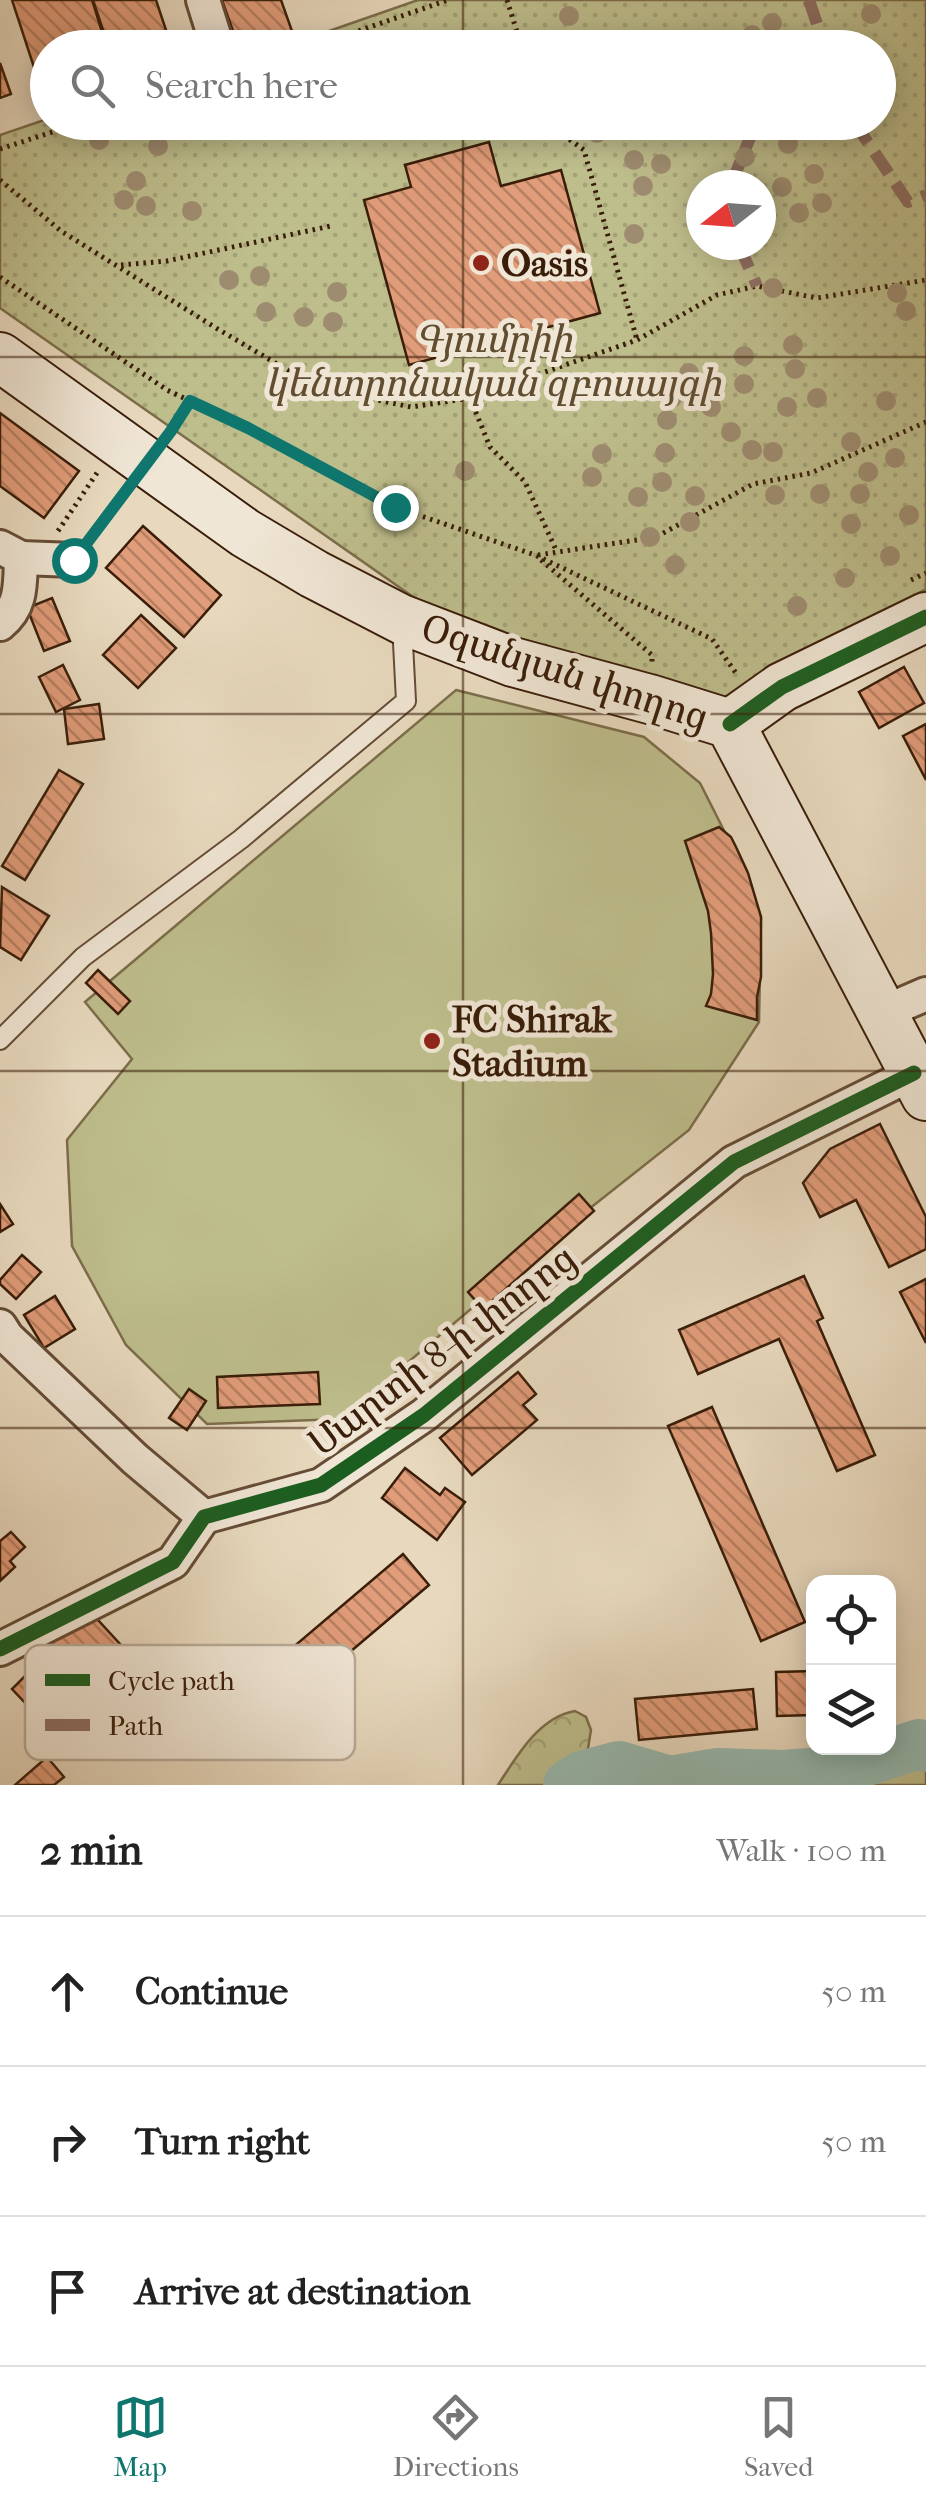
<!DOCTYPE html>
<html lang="en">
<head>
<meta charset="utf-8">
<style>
  :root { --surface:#fff; --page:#f6f6f6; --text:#222; --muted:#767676; --line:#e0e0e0; --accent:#0f766e }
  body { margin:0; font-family:"IM FELL French Canon","Noto Serif Armenian",serif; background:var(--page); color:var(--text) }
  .controls { position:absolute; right:30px; bottom:30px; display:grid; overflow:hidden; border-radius:20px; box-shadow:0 5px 25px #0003 }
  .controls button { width:90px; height:90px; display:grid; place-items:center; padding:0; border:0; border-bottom:2px solid var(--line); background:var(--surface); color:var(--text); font:50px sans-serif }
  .compass { position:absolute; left:686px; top:170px; width:90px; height:90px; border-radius:50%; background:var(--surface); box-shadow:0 5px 25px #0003; rotate:253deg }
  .stop { position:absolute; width:30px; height:30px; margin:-22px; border:8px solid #0f766e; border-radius:50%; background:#fff }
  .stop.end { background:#0f766e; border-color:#fff; box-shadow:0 2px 10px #0008 }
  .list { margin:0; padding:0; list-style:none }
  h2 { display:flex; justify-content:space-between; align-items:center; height:130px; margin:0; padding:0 40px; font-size:42px }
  h2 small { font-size:32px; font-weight:400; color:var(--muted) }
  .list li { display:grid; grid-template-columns:65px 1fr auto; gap:30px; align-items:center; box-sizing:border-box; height:150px; padding:0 40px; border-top:2px solid var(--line) }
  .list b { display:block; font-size:38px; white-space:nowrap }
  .list em { font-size:32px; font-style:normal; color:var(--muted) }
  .icon { flex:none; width:55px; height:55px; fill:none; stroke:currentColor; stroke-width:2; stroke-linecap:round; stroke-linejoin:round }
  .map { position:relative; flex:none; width:926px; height:1785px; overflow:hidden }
  .search { position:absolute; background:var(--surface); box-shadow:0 5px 25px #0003; left:30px; right:30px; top:30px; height:110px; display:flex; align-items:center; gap:25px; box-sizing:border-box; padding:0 35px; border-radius:55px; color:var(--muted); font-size:38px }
  .sheet { height:580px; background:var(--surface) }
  nav { display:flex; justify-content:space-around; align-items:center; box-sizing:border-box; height:140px; border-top:2px solid var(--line); background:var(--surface); font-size:28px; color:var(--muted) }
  nav a { display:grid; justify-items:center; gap:5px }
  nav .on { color:var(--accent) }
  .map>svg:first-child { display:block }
  .forest { fill:url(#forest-crowns); stroke:#7c6d4a; stroke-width:2.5 }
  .park { fill:url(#park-dots); stroke:#7c6d4a; stroke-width:2.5; fill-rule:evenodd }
  .pitch { fill:#bebd8c; stroke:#7c6d4a; stroke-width:2.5 }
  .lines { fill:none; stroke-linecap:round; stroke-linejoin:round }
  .river { stroke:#97bab0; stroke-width:50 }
  .building { fill:url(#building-back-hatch); stroke:#391d09; stroke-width:2.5 }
  .lane-casing { stroke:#654c36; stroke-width:22 }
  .street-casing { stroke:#654c36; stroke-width:38 }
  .secondary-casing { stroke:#391d09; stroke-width:52 }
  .path { stroke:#391d09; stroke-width:5; stroke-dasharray:2.5 5; stroke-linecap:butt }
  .lane { stroke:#f0e6d5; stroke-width:18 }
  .street { stroke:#f0e6d5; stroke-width:32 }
  .secondary { stroke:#f0e6d5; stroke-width:48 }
  .path-bridge { stroke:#391d09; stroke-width:5; stroke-dasharray:2.5 5; stroke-linecap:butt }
  .quiet { stroke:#8d6e63; stroke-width:12; stroke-dasharray:25 12; stroke-linecap:butt }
  .cycleway-casing { stroke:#f0e6d5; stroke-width:21 }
  .cycleway { stroke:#1b5e20; stroke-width:15 }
  .tree { fill:#9e8c70 }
  .route { stroke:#0f766e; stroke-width:12 }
  .grid { fill:none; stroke:#391d09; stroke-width:2.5; stroke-opacity:0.55 }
  .poi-dot { fill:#8f2418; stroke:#f0e6d5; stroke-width:4 }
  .labels { text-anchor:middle; stroke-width:10; stroke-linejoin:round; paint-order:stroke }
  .poi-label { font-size:38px; font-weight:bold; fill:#391d09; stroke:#f0e6d5; text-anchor:start }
  .park-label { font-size:38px; font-style:italic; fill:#614d30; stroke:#f0e6d5 }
  .street-label { font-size:38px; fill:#391d09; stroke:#f0e6d5 }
  .key { fill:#f0e6d5; stroke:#b9aa98; stroke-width:2.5 }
  .key-label { font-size:28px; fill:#391d09 }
</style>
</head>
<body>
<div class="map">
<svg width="926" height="1785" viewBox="0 0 926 1785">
  <defs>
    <pattern id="forest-crowns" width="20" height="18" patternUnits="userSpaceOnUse" patternTransform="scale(2.5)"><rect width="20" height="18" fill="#bebd8c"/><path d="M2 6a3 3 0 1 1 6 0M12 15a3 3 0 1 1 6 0" fill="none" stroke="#a4a277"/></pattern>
    <pattern id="park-dots" width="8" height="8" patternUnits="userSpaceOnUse" patternTransform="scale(2.5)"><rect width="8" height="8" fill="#bebd8c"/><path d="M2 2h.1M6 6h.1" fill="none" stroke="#a4a277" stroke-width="1.8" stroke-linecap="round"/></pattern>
    <pattern id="building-back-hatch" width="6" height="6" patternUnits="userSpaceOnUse" patternTransform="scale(2.5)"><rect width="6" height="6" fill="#e19c79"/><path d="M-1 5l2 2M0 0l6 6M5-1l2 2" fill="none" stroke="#b77f61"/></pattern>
  </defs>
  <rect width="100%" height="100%" fill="#e8d9be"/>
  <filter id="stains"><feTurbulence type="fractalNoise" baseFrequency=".002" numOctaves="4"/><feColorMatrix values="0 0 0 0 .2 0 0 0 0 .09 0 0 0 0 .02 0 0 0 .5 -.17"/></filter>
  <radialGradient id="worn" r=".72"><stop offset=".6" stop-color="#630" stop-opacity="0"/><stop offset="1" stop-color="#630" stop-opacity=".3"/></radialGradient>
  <!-- forest -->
  <path class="forest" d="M575,1711L586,1717L591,1730L587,1755L590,1767L600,1774L613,1776L654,1777L670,1781L750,1780L783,1775L867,1748H888L889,1743L926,1750V1785H498C517,1756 539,1717 575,1711Z"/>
  <!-- park -->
  <path class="park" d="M418,0H926V589L721,699L472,638L0,308V135L47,119L48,122H878V48L283,47ZM701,185H761V245H701Z"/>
  <!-- pitch -->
  <path class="pitch" d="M456,690L644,737L700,783L745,872L761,917L759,1022L689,1130L589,1209L341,1419L207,1424L126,1345L72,1246L67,1140L132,1059L85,1002Z"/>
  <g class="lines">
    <!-- river -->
    <path class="river" d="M568,1785L581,1776L619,1766L670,1781L718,1773L783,1775L836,1771L919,1744L926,1747"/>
  </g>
  <!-- building -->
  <g class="building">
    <path d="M12,0H92L107,48H48V110Z"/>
    <path d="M93,0H156L172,48H109Z"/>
    <path d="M222,0H281L293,34L254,48H239Z"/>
    <path d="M0,63L11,94L0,98Z"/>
    <path d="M489,142L501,186L561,170L600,313L409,365L364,200L411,187L405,165Z"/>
    <path d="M0,413L79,471L44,518L0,486Z"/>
    <path d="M143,526L221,595L184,637L106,568Z"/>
    <path d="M52,598L70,641L44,651L27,608Z"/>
    <path d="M141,615L176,648L138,688L103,655Z"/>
    <path d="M63,665L80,700L56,712L39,677Z"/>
    <path d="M904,667L924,703L879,728L859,692Z"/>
    <path d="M99,704L104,739L68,744L64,709Z"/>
    <path d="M926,724V780L903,736Z"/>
    <path d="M59,770L83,784L25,880L2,866Z"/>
    <path d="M719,827L731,837L736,847L748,873L761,917V977L757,997V1020L706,1006L711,994L713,974L711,933L708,911L685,841Z"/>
    <path d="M2,887L49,916L21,960L0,947Z"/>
    <path d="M98,970L130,1001L118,1014L86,983Z"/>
    <path d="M880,1124L926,1217V1249L889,1267L856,1200L820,1217L803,1183L830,1149Z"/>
    <path d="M579,1194L594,1211L483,1309L468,1292Z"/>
    <path d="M0,1204L13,1224L0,1232Z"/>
    <path d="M22,1255L41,1272L16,1299L0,1284V1280Z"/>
    <path d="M804,1276L823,1318L817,1321L875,1455L837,1471L779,1339L698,1374L679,1330Z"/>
    <path d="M926,1279V1343L900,1292Z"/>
    <path d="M55,1296L75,1329L44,1348L24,1315Z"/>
    <path d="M318,1372L320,1404L218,1408L217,1377Z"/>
    <path d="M518,1372L536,1394L523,1405L537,1420L472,1475L440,1438Z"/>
    <path d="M189,1389L206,1401L187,1430L169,1418Z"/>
    <path d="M712,1407L805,1622L761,1641L668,1426Z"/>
    <path d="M405,1468L440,1495L445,1488L465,1502L437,1540L382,1498Z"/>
    <path d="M11,1532L25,1547L10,1561L15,1567L0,1581V1541Z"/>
    <path d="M403,1554L429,1585L278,1713L252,1682Z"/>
    <path d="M87,1608L131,1656L77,1706L33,1657Z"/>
    <path d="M814,1671V1715L777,1716L776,1672Z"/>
    <path d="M27,1674L80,1730L65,1745L12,1689Z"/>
    <path d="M753,1689L757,1729L639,1740L635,1699Z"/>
    <path d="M47,1757L64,1777L54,1785H15Z"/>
  </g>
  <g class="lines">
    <!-- lane casing -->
    <g class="lane-casing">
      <path id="lane" d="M0,1040L83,957L241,839L406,701L402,624"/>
    </g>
    <!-- street casing -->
    <g class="street-casing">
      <g id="street">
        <path d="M203,0L218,48"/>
        <path d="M0,547L21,558C20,585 22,606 0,624"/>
        <path d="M21,558L74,560"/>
        <path d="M882,1013L926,994"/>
        <path d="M0,1326L7,1337L135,1459L204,1517"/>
        <path d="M0,1649L173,1562L204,1517L321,1485L424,1415L734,1162L914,1073"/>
      </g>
    </g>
    <!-- secondary casing -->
    <g class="secondary-casing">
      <g id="secondary">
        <path d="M0,357L245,533L314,574L401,619L513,662L653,700L730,724L926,1096"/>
        <path d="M730,724L782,687L926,617"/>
      </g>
    </g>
    <!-- path -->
    <g class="path">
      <path d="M507,0L522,48"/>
      <path d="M309,48L448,0"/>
      <path d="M545,122L584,150L637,340"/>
      <path d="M0,149L83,122"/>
      <path d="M0,180L61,231L216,328L318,388L411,407L470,398L637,340L717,295L757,286L817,298L926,280"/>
      <path d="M121,265L167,261L331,226"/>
      <path d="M0,277L167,390L247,428L395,507L535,555L712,639L738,676"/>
      <path d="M470,398L490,447L525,482L557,552"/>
      <path d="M171,431L189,401"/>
      <path d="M58,531L99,470"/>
      <path d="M538,555L656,537L753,484L811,473L926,422"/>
      <path d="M541,560L652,655V664"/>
      <path d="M911,580L926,573"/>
    </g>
    <!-- lane -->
    <use href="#lane" class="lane"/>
    <!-- street -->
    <use href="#street" class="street"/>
    <!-- secondary -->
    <use href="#secondary" class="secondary"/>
    <!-- path-bridge -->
    <path class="path-bridge" d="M74,560L171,431"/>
    <!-- quiet -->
    <g class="quiet">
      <path d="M809,0L825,48"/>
      <path d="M854,122L908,202L926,195"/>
      <path d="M731,185L753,130L785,122"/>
      <path d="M739,245L757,286"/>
    </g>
    <!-- cycleway casing -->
    <g class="cycleway-casing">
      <g id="cycleway">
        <path d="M730,724L782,687L926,617"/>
        <path d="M0,1649L173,1562L204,1517L321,1485L424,1415L734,1162L914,1073"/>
      </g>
    </g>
    <!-- cycleway -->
    <use href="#cycleway" class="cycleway"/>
  </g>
  <!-- trees -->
  <g class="tree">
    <circle cx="871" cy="14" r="10"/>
    <circle cx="569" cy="16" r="10"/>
    <circle cx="772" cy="23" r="10"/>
    <circle cx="752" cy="35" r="10"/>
    <circle cx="597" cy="133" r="10"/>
    <circle cx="99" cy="140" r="10"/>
    <circle cx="788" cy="144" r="10"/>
    <circle cx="158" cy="146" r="10"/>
    <circle cx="745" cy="157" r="10"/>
    <circle cx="634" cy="160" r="10"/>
    <circle cx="661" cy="164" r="10"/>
    <circle cx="814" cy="174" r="10"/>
    <circle cx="136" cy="181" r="10"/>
    <circle cx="643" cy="186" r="10"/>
    <circle cx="782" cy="187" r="10"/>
    <circle cx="124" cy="200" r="10"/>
    <circle cx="822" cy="203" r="10"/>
    <circle cx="146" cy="206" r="10"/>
    <circle cx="192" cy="211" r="10"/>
    <circle cx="799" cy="213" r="10"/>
    <circle cx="634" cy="234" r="10"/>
    <circle cx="260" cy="276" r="10"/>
    <circle cx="229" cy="280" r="10"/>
    <circle cx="773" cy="288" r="10"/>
    <circle cx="337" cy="292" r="10"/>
    <circle cx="897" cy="293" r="10"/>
    <circle cx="906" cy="311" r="10"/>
    <circle cx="266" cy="312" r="10"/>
    <circle cx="304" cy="317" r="10"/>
    <circle cx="333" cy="322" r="10"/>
    <circle cx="793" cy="345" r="10"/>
    <circle cx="744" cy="356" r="10"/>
    <circle cx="795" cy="369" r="10"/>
    <circle cx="689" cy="373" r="10"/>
    <circle cx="744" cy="384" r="10"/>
    <circle cx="672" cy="398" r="10"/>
    <circle cx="817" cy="398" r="10"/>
    <circle cx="886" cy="401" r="10"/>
    <circle cx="711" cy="407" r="10"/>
    <circle cx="787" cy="407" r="10"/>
    <circle cx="667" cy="420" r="10"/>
    <circle cx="731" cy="432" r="10"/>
    <circle cx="851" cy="442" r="10"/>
    <circle cx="752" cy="450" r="10"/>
    <circle cx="773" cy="452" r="10"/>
    <circle cx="665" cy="453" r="10"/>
    <circle cx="602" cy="454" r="10"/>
    <circle cx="895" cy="458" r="10"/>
    <circle cx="465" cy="471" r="10"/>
    <circle cx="868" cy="472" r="10"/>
    <circle cx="592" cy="477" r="10"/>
    <circle cx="662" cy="482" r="10"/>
    <circle cx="820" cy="494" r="10"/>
    <circle cx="860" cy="494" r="10"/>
    <circle cx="775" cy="495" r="10"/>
    <circle cx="695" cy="496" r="10"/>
    <circle cx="638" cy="497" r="10"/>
    <circle cx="909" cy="515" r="10"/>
    <circle cx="690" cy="522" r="10"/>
    <circle cx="851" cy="524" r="10"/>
    <circle cx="650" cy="537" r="10"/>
    <circle cx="890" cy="556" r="10"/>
    <circle cx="675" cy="565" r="10"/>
    <circle cx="845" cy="578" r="10"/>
    <circle cx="797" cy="606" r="10"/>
  </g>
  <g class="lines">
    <!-- route -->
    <path class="route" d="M74,560L171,431L190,401L248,428L395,507"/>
  </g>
  <!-- grid -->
  <path class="grid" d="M463,0V48M463,122V1785M0,357H926M0,714H926M0,1071H926M0,1428H926"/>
  <!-- markers -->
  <g class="poi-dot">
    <circle cx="481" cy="263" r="10"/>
    <circle cx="432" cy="1041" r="10"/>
  </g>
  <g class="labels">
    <!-- poi labels -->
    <g class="poi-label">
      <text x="501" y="276">Oasis</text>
      <text x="452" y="1032">FC Shirak<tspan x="452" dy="44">Stadium</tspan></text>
    </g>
    <!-- park labels -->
    <g class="park-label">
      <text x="493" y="352">Գյումրիի<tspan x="493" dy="44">կենտրոնական զբոսայգի</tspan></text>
    </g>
    <!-- street labels -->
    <g class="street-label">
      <text transform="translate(565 672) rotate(18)" y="13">Օզանյան փողոց</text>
      <text transform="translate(442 1350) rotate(-37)" y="13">Մարտի 8-ի փողոց</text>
    </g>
  </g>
  <!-- legend -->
  <rect x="25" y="1645" width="330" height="115" rx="15" class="key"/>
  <rect x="45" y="1674" width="45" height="12" fill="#1b5e20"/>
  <rect x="45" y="1719" width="45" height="12" fill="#8d6e63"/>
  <g class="key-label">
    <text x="108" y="1690">Cycle path</text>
    <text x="108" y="1735">Path</text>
  </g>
  <rect width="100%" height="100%" filter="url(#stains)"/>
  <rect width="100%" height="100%" fill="url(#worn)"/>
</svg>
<div class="controls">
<button><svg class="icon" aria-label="locate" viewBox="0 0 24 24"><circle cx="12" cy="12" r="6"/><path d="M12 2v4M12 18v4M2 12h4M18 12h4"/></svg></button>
<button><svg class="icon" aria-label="layers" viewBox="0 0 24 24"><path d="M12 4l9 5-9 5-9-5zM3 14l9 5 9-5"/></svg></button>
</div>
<svg class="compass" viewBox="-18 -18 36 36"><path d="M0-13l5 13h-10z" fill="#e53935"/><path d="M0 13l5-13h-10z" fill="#767676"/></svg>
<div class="stop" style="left:74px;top:560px"></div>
<div class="stop end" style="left:395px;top:507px"></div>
<div class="search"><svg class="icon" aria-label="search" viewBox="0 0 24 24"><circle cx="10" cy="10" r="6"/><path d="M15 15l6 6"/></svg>Search here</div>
</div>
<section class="sheet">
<h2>2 min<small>Walk · 100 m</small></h2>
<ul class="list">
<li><svg class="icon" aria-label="ahead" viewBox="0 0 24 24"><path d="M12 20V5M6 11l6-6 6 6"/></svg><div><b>Continue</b></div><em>50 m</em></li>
<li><svg class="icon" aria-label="right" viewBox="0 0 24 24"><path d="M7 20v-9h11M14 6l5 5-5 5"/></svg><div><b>Turn right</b></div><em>50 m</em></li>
<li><svg class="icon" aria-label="arrive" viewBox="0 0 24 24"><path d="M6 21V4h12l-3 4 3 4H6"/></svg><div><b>Arrive at destination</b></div></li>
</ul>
</section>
<nav>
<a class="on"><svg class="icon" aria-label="map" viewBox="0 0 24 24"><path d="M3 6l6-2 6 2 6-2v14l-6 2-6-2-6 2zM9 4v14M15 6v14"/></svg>Map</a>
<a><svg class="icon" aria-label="directions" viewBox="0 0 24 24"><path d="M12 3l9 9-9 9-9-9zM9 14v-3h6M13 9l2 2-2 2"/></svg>Directions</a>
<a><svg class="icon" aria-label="saved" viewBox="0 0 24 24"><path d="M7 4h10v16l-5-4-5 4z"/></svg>Saved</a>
</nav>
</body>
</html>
